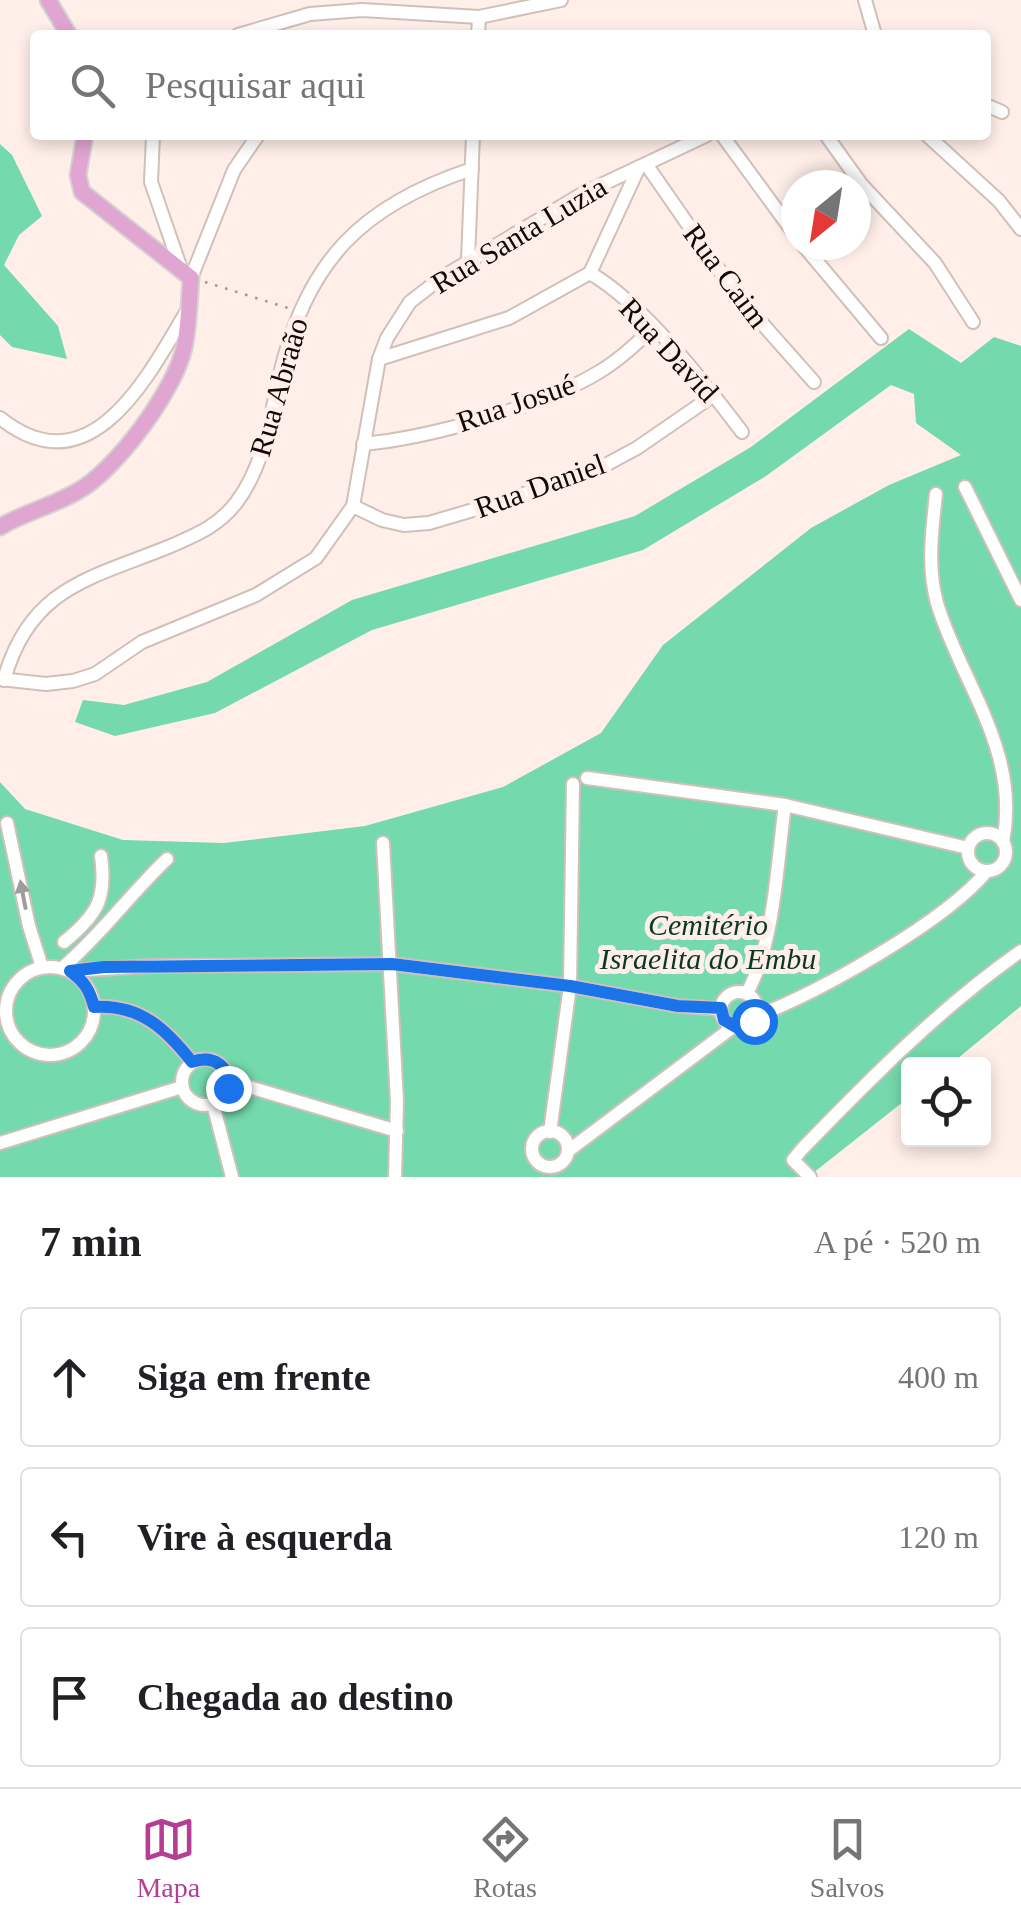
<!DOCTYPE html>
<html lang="pt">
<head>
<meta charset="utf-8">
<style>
  :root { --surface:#fff; --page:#f2f2f2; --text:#202124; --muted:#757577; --line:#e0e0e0; --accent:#b53e94 }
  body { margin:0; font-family:Georgia,serif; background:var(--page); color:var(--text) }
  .controls { position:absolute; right:30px; bottom:30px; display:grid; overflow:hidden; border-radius:10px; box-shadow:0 5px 15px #0003 }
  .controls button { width:90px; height:90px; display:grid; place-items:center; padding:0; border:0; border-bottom:2px solid var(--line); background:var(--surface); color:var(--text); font:50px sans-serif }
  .compass { position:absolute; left:781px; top:170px; width:90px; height:90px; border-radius:50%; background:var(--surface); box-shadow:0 5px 15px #0003; rotate:210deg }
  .stop { position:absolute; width:30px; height:30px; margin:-22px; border:8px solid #1a73e8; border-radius:50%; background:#fff }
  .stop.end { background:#1a73e8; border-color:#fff; box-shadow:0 2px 10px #0008 }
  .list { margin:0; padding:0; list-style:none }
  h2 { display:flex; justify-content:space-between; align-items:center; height:130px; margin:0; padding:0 40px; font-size:42px }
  h2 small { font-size:32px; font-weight:400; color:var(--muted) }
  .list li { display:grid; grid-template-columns:65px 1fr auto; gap:30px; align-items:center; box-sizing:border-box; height:140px; margin:0 20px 20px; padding:0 20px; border:2px solid var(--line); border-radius:10px }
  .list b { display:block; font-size:38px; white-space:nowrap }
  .list em { font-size:32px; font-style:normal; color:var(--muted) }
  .icon { flex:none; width:55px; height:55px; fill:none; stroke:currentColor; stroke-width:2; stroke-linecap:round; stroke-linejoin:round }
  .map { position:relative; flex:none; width:1021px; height:1177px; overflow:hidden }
  .search { position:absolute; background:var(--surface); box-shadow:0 5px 15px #0003; left:30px; right:30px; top:30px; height:110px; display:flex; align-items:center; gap:25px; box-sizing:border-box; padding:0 35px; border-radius:10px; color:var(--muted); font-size:38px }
  .sheet { height:610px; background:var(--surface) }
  nav { display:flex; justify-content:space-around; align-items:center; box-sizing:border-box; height:140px; border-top:2px solid var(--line); background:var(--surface); font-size:28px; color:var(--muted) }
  nav a { display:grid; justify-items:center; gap:5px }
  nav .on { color:var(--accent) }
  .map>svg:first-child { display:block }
  .green { fill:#74d9ac }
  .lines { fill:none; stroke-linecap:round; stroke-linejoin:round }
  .minor-casing { stroke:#d0c0ba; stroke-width:16 }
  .major-casing { stroke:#d4d3d3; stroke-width:19 }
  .path { stroke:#a0948f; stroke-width:2.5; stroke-dasharray:2.5 8; stroke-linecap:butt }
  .minor { stroke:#fff; stroke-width:12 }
  .major { stroke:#e0a5d1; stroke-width:15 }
  .oneway { fill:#9f9d9c }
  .route { stroke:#1a73e8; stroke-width:12 }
  .labels { text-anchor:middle; stroke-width:10; stroke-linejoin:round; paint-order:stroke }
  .street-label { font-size:30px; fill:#0f0a08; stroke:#ffefe8 }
  .park-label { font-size:30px; font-style:italic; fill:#083826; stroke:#ffefe8 }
</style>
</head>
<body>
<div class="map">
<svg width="1021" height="1177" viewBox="0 0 1021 1177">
  <rect width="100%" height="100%" fill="#ffefe8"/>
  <!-- green -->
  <g class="green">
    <path d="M0,144L12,155L42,216L19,235L4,265L58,326L67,359L12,347L0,335Z"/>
    <path d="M909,329L961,363L994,337L1021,346V1006L951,1064H908V1098L808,1177H0V782L25,809L123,840L224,843L365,826L503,787L601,733L663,645L811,528L889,485L961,455L916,423L914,394L891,385L766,476L643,550L372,630L215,713L115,736L75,722L83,700L124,705L207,682L352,600L635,516L751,447Z"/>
  </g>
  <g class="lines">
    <!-- minor casing -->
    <g class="minor-casing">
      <g id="minor">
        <path d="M865,0L875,35"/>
        <path d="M238,35L310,14L362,10L479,17L561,0"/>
        <path d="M478,35L479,17"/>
        <path d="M986,105L1002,112"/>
        <path d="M153,135L151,182L180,266"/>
        <path d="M722,135L796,236"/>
        <path d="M826,135L861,184L935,263L973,322"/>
        <path d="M927,135L999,201L1021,229"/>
        <path d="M646,164L736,294L814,382"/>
        <path d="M803,245L881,338"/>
        <path d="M468,260L473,135"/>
        <path d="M590,273C643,304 705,383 742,432"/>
        <path d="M191,278L234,170L258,135"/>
        <path d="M379,359L509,318L590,273L639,167"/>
        <path d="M0,418C91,491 149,375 188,309"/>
        <path d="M363,444C429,438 543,406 599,372C619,360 636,344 653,328"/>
        <path d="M965,487L1021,600"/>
        <path d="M936,494C932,531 927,567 937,603C960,681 1021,751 1003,842"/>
        <path d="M353,506L382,520L404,525L429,523L500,502L598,469L637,448L714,395"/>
        <path d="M0,679L46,684L73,681L95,674L142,642L256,595L316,558L353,506L379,359L387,338L410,302L441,278L584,193L707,135"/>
        <path d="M4,680C30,585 94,578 173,545C198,534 219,525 236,503C264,466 270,419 280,374C307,261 362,205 472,169"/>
        <path d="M587,778L785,805L968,848"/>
        <path d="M7,823L29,926L42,967"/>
        <circle cx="987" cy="852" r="19"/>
        <path d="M383,843L397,1101L395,1177"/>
        <path d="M64,942C97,915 107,899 101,856"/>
        <circle cx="50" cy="1011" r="44"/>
        <path d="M62,968C101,935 130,894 167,859"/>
        <path d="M70,971L151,966L392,964L570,986L678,1006L721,1009"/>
        <circle cx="739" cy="1010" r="18"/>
        <path d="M747,993C775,942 777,862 785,805"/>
        <path d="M95,1007C140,1004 166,1029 192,1062"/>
        <path d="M757,1016C819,992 945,922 987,871"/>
        <circle cx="205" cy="1082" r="23"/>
        <path d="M229,1081L397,1131"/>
        <path d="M213,1104L232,1177"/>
        <circle cx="550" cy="1149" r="18"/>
        <path d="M550,1132L570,986L573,784"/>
        <path d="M0,1143L182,1087"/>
        <path d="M568,1151L733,1027"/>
        <path d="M810,1177L793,1160L802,1149C871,1078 940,1008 1021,951"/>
      </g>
    </g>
    <!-- major casing -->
    <g class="major-casing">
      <g id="major">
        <path d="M48,0L69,35"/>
        <path d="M0,527C25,512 53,506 78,491C116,470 175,390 184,348C189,325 189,301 191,278L82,192L78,175L85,135"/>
      </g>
    </g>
    <!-- path -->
    <path class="path" d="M205,282L288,308"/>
    <!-- minor -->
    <use href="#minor" class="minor"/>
    <!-- major -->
    <use href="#major" class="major"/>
  </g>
  <!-- one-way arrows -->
  <defs><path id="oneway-solid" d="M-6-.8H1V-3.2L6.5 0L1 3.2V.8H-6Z" transform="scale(2.5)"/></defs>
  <use class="oneway" href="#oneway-solid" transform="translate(23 895) rotate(-101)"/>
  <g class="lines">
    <!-- route -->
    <path class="route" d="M228,1088C230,1066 213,1054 192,1062C166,1029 140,1004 94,1007C90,990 84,981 70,971L104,967L392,964L570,986L678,1006L721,1008L724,1020L738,1028L754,1021"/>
  </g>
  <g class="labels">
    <!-- street labels -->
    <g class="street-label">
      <text transform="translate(519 235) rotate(-31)" y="10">Rua Santa Luzia</text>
      <text transform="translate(726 276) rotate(53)" y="10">Rua Caim</text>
      <text transform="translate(669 350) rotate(47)" y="10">Rua David</text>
      <text transform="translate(279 387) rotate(-74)" y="10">Rua Abraão</text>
      <text transform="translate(516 403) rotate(-19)" y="10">Rua Josué</text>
      <text transform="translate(540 486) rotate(-20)" y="10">Rua Daniel</text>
    </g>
    <!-- park labels -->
    <g class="park-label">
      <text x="708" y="935">Cemitério<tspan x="708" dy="34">Israelita do Embu</tspan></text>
    </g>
  </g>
</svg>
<div class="controls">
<button><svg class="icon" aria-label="locate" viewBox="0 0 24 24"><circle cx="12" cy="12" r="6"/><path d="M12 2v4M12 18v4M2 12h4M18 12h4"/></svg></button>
</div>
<svg class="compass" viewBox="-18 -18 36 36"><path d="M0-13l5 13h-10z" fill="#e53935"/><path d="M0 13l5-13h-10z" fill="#757577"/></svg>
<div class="stop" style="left:754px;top:1021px"></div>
<div class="stop end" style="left:228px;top:1088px"></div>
<div class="search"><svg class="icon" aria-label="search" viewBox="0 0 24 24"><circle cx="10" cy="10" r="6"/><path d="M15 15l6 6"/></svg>Pesquisar aqui</div>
</div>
<section class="sheet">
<h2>7 min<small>A pé · 520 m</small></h2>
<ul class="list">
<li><svg class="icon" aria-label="ahead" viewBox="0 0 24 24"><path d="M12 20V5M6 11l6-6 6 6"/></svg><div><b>Siga em frente</b></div><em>400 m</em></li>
<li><svg class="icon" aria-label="left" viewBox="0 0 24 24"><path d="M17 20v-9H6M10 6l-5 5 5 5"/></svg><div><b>Vire à esquerda</b></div><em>120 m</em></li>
<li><svg class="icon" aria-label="arrive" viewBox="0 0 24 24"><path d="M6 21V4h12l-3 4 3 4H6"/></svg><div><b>Chegada ao destino</b></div></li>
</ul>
</section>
<nav>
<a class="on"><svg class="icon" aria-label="map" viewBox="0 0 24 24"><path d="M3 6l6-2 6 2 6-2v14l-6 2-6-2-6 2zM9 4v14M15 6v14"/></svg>Mapa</a>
<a><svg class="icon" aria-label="directions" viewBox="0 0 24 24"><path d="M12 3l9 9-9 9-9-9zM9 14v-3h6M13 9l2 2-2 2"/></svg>Rotas</a>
<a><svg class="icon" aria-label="saved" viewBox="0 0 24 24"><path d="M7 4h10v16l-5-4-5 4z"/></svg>Salvos</a>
</nav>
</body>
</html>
